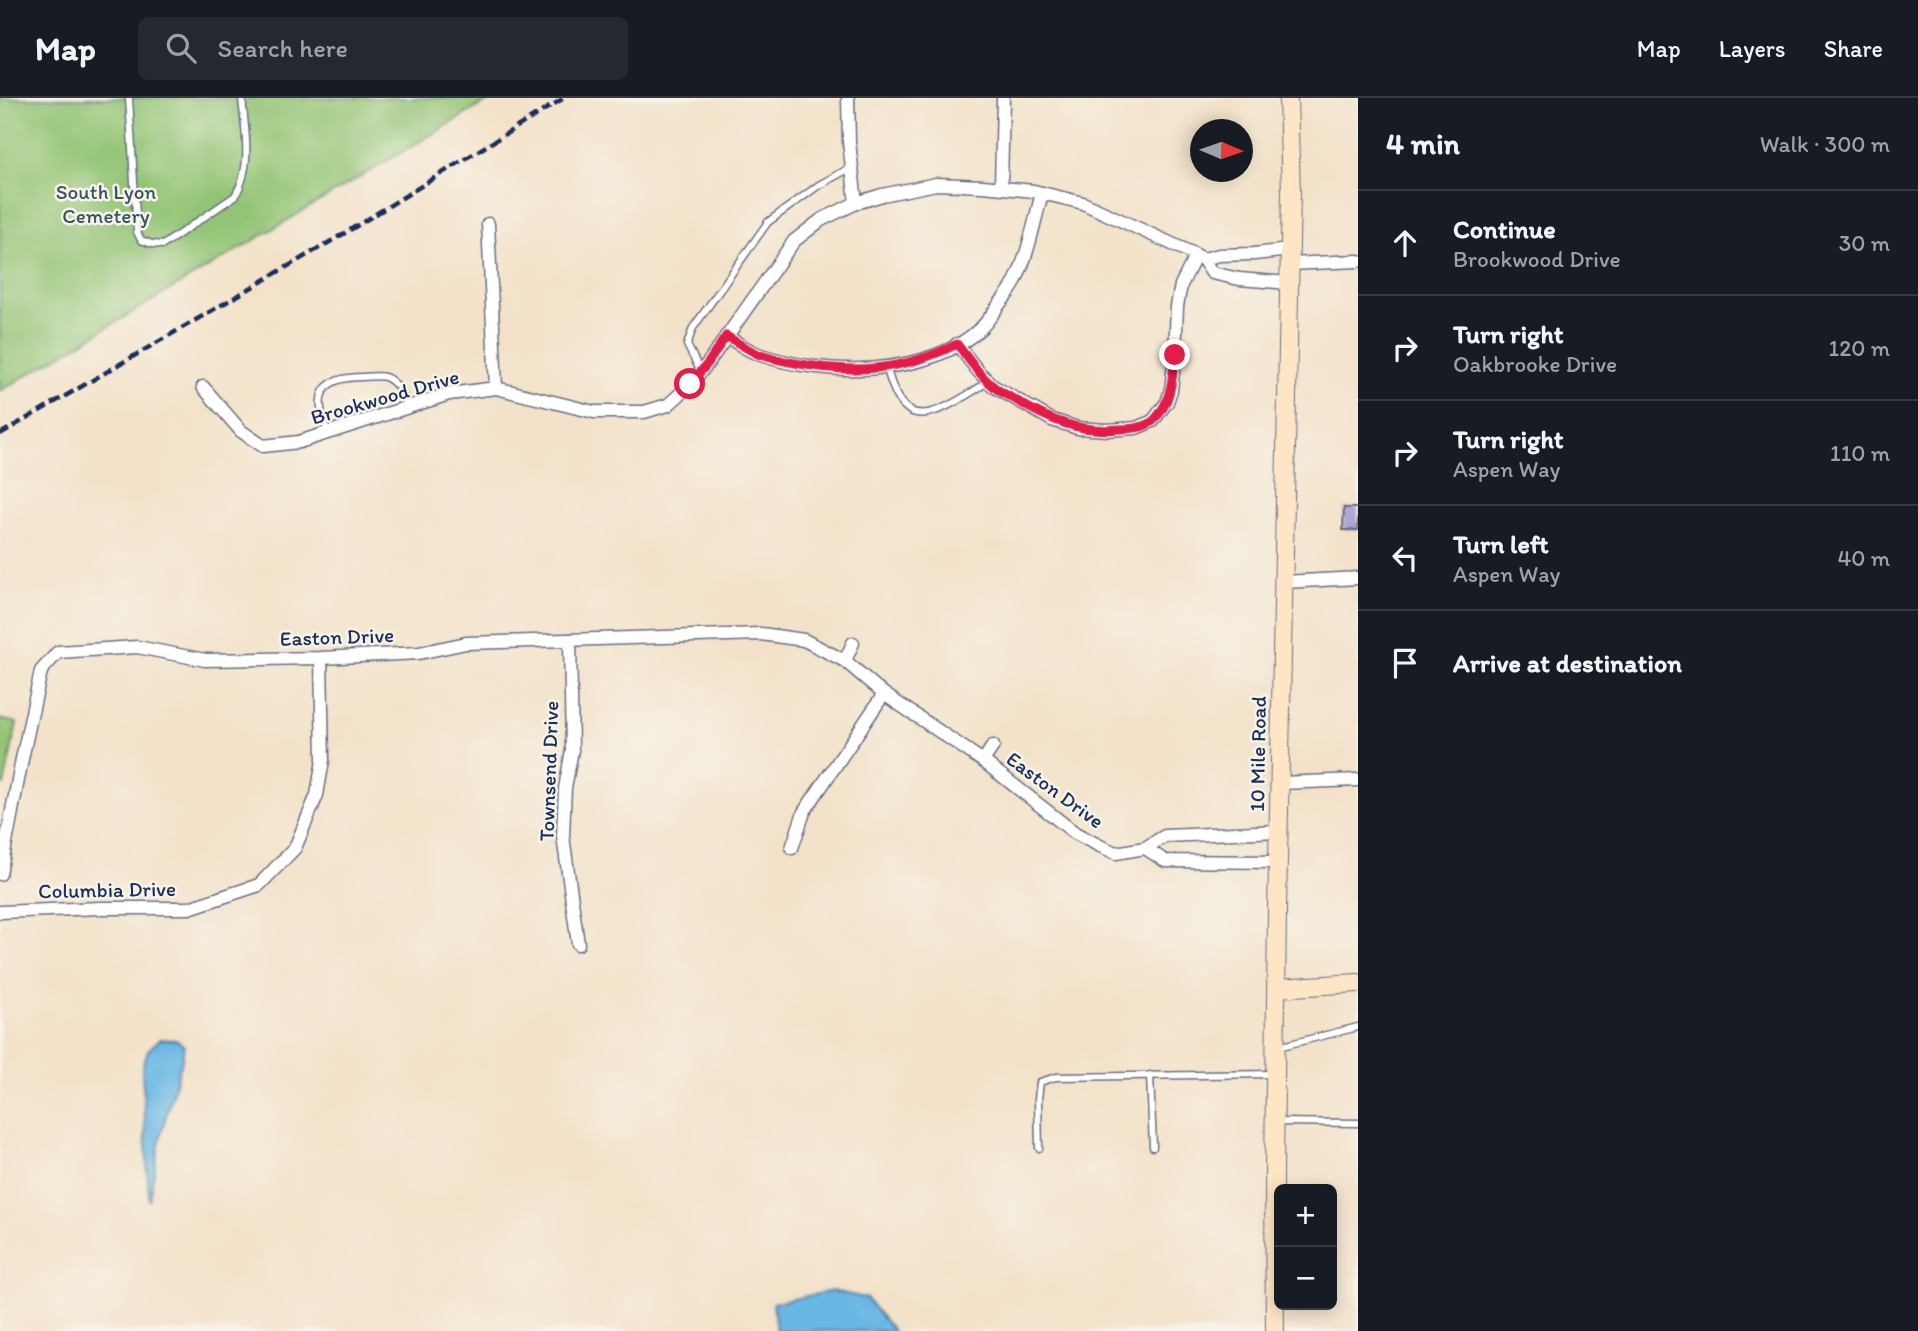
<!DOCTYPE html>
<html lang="en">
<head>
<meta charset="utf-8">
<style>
  :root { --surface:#171b24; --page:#242831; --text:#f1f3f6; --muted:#9ea1a6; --line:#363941 }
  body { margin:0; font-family:Itim,sans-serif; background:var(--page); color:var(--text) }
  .controls { position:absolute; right:21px; bottom:21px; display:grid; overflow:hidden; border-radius:10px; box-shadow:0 4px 18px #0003 }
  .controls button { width:63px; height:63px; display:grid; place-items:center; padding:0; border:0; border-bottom:2px solid var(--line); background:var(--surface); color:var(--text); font:35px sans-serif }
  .compass { position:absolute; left:1190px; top:21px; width:63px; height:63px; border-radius:50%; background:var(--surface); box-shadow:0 4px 18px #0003; rotate:92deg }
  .stop { position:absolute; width:21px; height:21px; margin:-16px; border:5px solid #e11d48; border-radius:50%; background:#fff }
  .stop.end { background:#e11d48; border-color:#fff; box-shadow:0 2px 7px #0008 }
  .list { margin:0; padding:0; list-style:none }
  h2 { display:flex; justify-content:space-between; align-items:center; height:91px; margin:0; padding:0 28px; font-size:30px }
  h2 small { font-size:23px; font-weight:400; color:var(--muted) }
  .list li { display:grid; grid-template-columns:46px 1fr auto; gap:21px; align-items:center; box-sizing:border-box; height:105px; padding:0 28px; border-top:2px solid var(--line) }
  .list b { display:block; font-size:26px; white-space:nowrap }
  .list p { margin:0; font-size:23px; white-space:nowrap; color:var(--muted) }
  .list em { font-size:23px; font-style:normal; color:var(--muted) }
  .icon { flex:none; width:38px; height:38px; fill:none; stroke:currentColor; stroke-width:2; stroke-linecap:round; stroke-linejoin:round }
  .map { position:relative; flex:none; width:1358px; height:1233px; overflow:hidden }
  header { display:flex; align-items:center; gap:42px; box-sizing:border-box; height:98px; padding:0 35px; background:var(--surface); border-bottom:2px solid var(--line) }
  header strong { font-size:33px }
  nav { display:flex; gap:38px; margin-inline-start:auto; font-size:24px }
  .search { width:490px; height:63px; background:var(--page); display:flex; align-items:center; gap:18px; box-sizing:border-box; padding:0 24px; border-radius:10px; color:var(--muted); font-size:26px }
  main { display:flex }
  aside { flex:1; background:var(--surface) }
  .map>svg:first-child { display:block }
  .green { fill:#93c474; stroke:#577a69; stroke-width:2 }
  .water { fill:#69b7e3; stroke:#4273a0; stroke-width:2 }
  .building { fill:#aa9ed2 }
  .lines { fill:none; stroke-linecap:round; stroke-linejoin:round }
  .lane-casing { stroke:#676e83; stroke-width:9 }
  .street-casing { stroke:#676e83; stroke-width:15 }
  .secondary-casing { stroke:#676e83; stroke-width:20 }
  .lane { stroke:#fff; stroke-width:6 }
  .street { stroke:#fff; stroke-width:12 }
  .secondary { stroke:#fde5c5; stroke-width:18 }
  .rail { stroke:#1b2f5e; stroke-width:4.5; stroke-dasharray:10 5; stroke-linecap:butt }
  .route { stroke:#e11d48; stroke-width:9 }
  .labels { text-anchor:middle; stroke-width:5; stroke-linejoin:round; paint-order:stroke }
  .park-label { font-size:21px; fill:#395464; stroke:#f7f3e8 }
  .street-label { font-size:21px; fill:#1b2f5e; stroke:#f7f3e8 }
</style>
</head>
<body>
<header>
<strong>Map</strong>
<div class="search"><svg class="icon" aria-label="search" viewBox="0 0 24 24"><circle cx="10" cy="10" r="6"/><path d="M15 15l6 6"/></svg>Search here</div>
<nav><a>Map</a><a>Layers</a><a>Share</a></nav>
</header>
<main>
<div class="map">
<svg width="1358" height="1233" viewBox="0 0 1358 1233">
  <rect width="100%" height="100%" fill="#f7f3e8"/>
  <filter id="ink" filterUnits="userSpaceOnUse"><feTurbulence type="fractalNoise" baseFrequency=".0143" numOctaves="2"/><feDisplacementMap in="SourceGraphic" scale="14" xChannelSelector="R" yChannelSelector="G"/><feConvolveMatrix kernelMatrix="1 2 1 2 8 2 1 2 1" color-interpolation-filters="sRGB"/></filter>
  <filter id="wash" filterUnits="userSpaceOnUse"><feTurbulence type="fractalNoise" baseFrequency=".00686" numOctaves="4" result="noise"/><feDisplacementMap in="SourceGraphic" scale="28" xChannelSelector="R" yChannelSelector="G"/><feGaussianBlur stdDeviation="1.57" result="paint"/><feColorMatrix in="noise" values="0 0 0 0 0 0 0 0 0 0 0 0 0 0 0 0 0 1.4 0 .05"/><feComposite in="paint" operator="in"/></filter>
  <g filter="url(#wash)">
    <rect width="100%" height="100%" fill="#f3e2c9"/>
    <!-- green -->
    <g class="green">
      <path d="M0,0H493L0,293Z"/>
      <path d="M0,621L17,625L4,687L0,686Z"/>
    </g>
    <!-- water -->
    <g class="water">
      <path d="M160,941L177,942L184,948L182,962L161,1036L149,1103L142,971L148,952Z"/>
      <path d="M832,1193L866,1200L893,1233H776L773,1205Z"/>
    </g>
    <g id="blocks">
      <!-- building -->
      <path class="building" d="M1344,410H1358V432H1343Z"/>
    </g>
  </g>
  <g filter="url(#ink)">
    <use href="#blocks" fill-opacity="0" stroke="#676e83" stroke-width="2"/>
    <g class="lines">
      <!-- lane casing -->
      <g class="lane-casing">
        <g id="lane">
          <path d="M129,0L137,134L141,142L152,146L163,147L235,98C253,68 245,34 242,0"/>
          <path d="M886,269C891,283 895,303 909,312C929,326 969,295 988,284"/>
          <path d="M701,274L687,247L693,230L768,124L819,87L852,69"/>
          <path d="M328,334C312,297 321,279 363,279C370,279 379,277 385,279C398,284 403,298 409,309"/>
          <path d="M1278,949L1358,929"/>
          <path d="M1150,977L1153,1049"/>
          <path d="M1277,1024L1358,1025"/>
          <path d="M1039,1050L1038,1001L1040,984L1056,979L1274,976"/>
        </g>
      </g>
      <!-- street casing -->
      <g class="street-casing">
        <g id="street">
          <path d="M848,0L849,44L856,105"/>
          <path d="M1001,89L1003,0"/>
          <path d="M488,126L496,290"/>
          <path d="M1203,161L1219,157L1254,156L1290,152"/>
          <path d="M1289,166L1358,163"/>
          <path d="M726,238C736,244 747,252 758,256C823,279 929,280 982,229C988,223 993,215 998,208C1003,201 1010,194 1014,186C1028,158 1034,125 1042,95"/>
          <path d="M957,246L978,273L993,288L1052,322L1078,330L1107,332L1136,330L1153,323L1167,304L1171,292L1175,257L1177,208L1181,187L1196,157"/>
          <path d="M203,289L241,333L263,348L299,344L449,296L496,290L594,314H644L668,307L690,287L708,265L794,143L821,122L856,105L882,97L936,86L983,88L1034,93L1083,105L1196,157L1203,161L1212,175L1239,181L1289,185"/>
          <path d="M1284,484L1358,480"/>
          <path d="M570,542L572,652L565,690L563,738L578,846"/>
          <path d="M845,563L853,545"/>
          <path d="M983,663L993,648"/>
          <path d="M1280,685L1358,682"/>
          <path d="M792,750L804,714L884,596"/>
          <path d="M1145,750L1165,763L1279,764"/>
          <path d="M0,776L22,661L41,573L58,554L137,549L205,562L321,560L419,555L466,545L761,536L804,542L845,563L884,596L983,663L1075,735L1100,748L1116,755L1145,750L1165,738L1279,733"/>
          <path d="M0,814L100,810H189L259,787L295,750L317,697L323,662L321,560"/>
        </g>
      </g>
      <!-- secondary casing -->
      <g class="secondary-casing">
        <g id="secondary">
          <path d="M1277,890L1358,885"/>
          <path d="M1275,1233L1274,1074L1277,814L1291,94L1288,0"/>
        </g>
      </g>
      <!-- lane -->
      <use href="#lane" class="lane"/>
      <!-- street -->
      <use href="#street" class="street"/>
      <!-- secondary -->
      <use href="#secondary" class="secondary"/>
      <!-- rail -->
      <path class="rail" d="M0,336L345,135L564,0"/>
    </g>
  </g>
  <g class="lines" filter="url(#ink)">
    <!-- route -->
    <path class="route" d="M690,286L708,265L726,238C735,243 744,249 754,254C766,261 782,262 795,265C852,276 904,273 957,246C968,260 978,276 992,287C998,293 1007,297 1014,301C1048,322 1079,335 1120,331C1131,331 1147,330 1155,321C1172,303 1172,280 1175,257"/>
  </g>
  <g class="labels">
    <!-- park labels -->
    <g class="park-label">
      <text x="106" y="101">South Lyon<tspan x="106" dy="24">Cemetery</tspan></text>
    </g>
    <!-- street labels -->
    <g class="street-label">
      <text transform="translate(385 299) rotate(-16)" y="7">Brookwood Drive</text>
      <text transform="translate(337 539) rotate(-2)" y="7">Easton Drive</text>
      <text transform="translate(1258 656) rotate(-89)" y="7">10 Mile Road</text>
      <text transform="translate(549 673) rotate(-88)" y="7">Townsend Drive</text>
      <text transform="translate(1055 692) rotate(36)" y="7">Easton Drive</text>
      <text transform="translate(107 792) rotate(-1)" y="7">Columbia Drive</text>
    </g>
  </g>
</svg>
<div class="controls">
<button>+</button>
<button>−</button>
</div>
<svg class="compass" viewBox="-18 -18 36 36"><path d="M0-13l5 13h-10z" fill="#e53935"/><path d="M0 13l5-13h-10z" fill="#9ea1a6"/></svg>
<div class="stop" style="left:690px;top:286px"></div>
<div class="stop end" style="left:1175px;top:257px"></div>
</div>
<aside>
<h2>4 min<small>Walk · 300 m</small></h2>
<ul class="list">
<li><svg class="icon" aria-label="ahead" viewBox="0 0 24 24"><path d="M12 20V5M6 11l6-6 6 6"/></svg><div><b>Continue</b><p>Brookwood Drive</p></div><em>30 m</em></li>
<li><svg class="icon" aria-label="right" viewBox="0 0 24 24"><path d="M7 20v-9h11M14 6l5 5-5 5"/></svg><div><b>Turn right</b><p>Oakbrooke Drive</p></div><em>120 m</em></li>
<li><svg class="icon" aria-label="right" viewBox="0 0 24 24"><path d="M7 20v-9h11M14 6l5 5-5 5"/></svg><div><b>Turn right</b><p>Aspen Way</p></div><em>110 m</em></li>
<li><svg class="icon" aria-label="left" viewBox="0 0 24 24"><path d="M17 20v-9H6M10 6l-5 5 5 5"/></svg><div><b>Turn left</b><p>Aspen Way</p></div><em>40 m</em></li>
<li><svg class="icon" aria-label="arrive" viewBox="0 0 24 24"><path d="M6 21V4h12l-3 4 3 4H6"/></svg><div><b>Arrive at destination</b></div></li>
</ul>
</aside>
</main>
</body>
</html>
